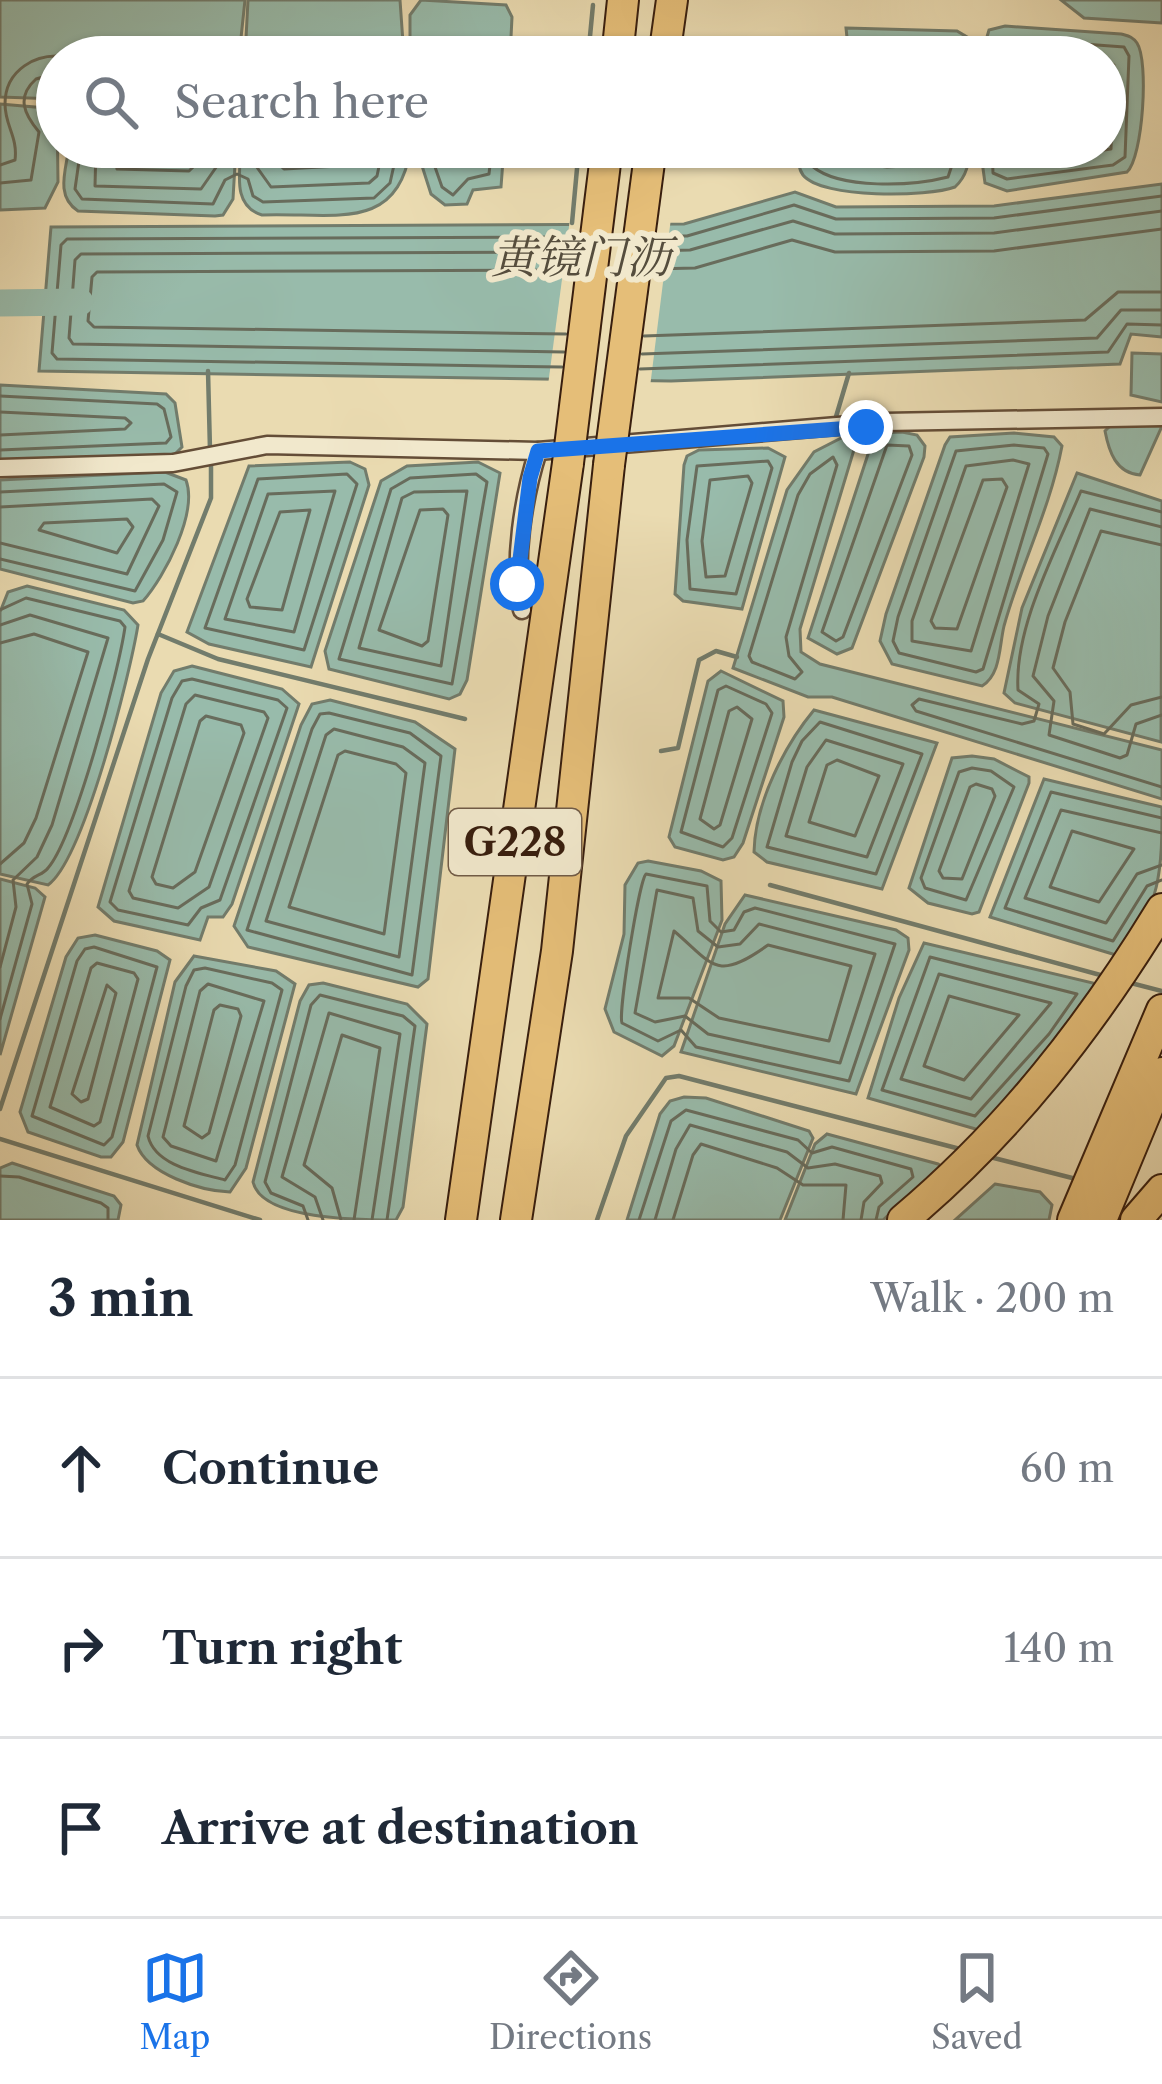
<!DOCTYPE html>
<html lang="en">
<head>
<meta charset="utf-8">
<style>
  :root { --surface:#fff; --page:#f6f6f7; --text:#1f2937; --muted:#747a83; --line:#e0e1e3; --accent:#1a73e8 }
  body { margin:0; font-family:"Libre Caslon Text","Noto Serif SC",serif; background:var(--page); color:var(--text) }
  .stop { position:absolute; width:36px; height:36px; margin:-27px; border:9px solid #1a73e8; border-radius:50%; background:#fff }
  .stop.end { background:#1a73e8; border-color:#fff; box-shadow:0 3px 12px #0008 }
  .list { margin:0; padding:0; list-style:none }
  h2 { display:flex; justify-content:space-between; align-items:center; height:156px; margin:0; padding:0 48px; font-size:51px }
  h2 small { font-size:39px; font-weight:400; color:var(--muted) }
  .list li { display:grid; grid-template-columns:78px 1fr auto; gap:36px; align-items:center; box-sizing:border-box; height:180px; padding:0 48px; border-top:3px solid var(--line) }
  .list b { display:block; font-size:45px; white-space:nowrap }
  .list em { font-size:39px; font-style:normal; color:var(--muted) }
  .icon { flex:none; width:66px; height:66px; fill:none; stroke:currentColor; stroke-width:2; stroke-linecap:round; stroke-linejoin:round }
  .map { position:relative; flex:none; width:1162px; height:1220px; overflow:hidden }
  .search { position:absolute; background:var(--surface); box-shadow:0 3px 9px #0004; left:36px; right:36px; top:36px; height:132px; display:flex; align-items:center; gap:30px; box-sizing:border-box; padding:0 42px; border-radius:66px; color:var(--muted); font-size:45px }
  .sheet { height:696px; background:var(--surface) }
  nav { display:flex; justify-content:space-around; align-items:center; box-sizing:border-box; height:168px; border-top:3px solid var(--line); background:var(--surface); font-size:33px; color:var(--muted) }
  nav a { display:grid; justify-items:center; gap:6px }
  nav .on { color:var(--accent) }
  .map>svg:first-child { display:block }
  .water { fill:#98bbab; stroke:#727c6c; stroke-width:3 }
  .pier { fill:#eadbb1 }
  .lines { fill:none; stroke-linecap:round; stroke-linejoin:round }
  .shore { stroke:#686c5c; stroke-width:3 }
  .stream { stroke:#727c6c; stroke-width:4.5 }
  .river { stroke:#98bbab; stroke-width:27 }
  .street-casing { stroke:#644d37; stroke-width:21 }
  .highway-casing { stroke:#381e0e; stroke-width:34 }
  .street { stroke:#f1e8cc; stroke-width:16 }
  .highway { stroke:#e5be78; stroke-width:30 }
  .highway-bridge-casing { stroke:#381e0e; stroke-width:34; stroke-linecap:butt }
  .highway-bridge { stroke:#e5be78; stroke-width:30 }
  .route { stroke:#1a73e8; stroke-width:15 }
  .labels { text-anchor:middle; stroke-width:12; stroke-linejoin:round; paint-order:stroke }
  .shield { fill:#f1e8cc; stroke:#705b47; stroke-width:3 }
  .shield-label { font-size:39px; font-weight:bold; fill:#381e0e }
  .water-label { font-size:45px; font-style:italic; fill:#554d3d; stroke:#f1e8cc }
</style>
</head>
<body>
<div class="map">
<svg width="1162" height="1220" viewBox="0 0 1162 1220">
  <rect width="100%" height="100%" fill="#eadbb1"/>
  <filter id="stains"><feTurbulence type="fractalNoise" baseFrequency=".00167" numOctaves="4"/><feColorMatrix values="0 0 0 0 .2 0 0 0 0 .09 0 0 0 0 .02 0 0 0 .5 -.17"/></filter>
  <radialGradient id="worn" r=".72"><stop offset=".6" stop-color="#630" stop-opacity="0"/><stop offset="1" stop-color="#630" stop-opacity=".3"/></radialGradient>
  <!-- water -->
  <g class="water">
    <path d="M0,0H245L239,57H57V99L0,97Z"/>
    <path d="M248,0H400L404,57H245Z"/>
    <path d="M421,0L506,5L512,17L510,57H410V15Z"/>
    <path d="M1061,0H1162V23L1084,18Z"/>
    <path d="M1005,26L1121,34C1128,36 1132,36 1137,43C1149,61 1143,157 1127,172L1007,191L985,183L980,147H1105V57H981L989,30Z"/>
    <path d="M846,28L957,31L967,37L969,57H849Z"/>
    <path d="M0,104L57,109L58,182L45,208L0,210Z"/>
    <path d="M69,147H236L233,199L223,215L215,216L78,211C55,196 66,170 69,147Z"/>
    <path d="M241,147H410V150C398,234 330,212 262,215C232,206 240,173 241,147Z"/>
    <path d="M416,147H504L501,187L473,190L467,204L445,205L431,194Z"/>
    <path d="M800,147H970C969,163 967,176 955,187C928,197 822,199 803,175C797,167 798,157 800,147Z"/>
    <path d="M1162,184V337L1131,334L1120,364L671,381L39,371L51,227L684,224L795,192L836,207L994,206Z"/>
    <path d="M1132,353L1162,354V402L1131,395Z"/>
    <path d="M0,385L166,394L175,403L182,447L174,455L0,462Z"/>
    <path d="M1111,425L1162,426L1140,475C1116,473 1109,452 1105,431Z"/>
    <path d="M902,432L917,435L925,446L924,457L852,648L837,654L808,638L872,442L883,433Z"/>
    <path d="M1014,433L1054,437L1062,446C1050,509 1021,565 1004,626C999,647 1001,674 982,686L892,664L880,641L886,614L945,445L950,437Z"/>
    <path d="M847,435L856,443L800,629L801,652L820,664L1162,750V799L832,697H808L733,668L787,490L814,452Z"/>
    <path d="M699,450L768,448L785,457L742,609L683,601L675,594L684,465L687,456Z"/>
    <path d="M350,462L365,469L369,485L311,667L209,644L187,632L249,466Z"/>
    <path d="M478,462L500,473L467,680L460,694L449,699L329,669L325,651L381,481L407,466Z"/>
    <path d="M165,472L186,480C198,513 165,576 143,601L133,603L0,569V480Z"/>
    <path d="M1077,473L1162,501L1161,742L1015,703L1004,693L1022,608Z"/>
    <path d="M27,586L124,610L138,625C130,674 84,859 48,885L0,874V612L8,592Z"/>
    <path d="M192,666L282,689L299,704L232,904L223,917H208L200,940L114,921L98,907L161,693L174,671Z"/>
    <path d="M721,671L783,701L784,717L743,843L734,857L723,860L675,847L669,837L708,681Z"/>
    <path d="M330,700L415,722L455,749L428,979L418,987L248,947L234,926L301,725L312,704Z"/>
    <path d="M814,710L937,743L882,889L767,862L754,852C755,802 785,745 814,710Z"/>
    <path d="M972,756L994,759L1029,777V783L979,912L972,914L928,903L909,888L952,758Z"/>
    <path d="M1044,779L1162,807C1162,863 1162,915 1116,955L990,917Z"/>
    <path d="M648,861L701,871L721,881L722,920L674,1046L662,1056L614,1032L605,1009L624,934L625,885L638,863Z"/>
    <path d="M0,879L35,888L45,897L0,1055Z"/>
    <path d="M745,895L896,930L908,938L909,950L856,1094L681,1052L725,924Z"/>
    <path d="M95,935L157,951L170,960L123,1142L111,1157H101L28,1132L20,1112L66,957L78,938Z"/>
    <path d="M924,943L1093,983L1098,990L979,1130L868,1098L899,998Z"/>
    <path d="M194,956L276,971L295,984L246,1168L230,1192C201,1191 147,1174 137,1145L175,982Z"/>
    <path d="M323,983L407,1004L427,1024L403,1207L396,1220C359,1220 262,1220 253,1182L300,1001L309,985Z"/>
    <path d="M684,1097L706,1098L809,1131L813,1138L780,1220H627L660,1114L670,1101Z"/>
    <path d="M827,1134L938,1164L941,1166L883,1220H785L815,1144Z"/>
    <path d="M12,1163L114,1196L121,1205L118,1220H0V1168Z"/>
    <path d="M995,1184L1040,1192L1052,1205L1049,1220H955Z"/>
  </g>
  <!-- pier -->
  <path class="pier" d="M671,218L650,387L548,385L570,219Z"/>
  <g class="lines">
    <!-- shore -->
    <g class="shore">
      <path d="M861,57L860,45L866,40L953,43L958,57"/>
      <path d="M81,147L75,189L82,199L213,204L225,180L237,174L248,179L253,196L263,202L374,198L390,183L398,147"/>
      <path d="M96,147L95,186L201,189L217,166L237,159L256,166L271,187L369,183L377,176L383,147"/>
      <path d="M114,147L117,169L189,171L214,147"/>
      <path d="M260,147L284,169L358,165L365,147"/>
      <path d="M428,147L442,187L453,195L468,179L489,174L492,147"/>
      <path d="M811,147L812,166C840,190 913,186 948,177L958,147"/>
      <path d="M826,147L830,160L887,167L938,164L943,147"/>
      <path d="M992,147L993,173L1007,179L1113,165L1125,157L1129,56L1124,47L1001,38L993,57"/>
      <path d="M1007,147L1013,163L1111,149L1114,65L1105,60"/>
      <path d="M0,165L15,160C18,137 5,126 5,104C5,70 36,52 67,57"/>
      <path d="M0,183L31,180L39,132C24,114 16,97 36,79L57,73"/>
      <path d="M657,236H687L794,205L836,219L994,218L1162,196"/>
      <path d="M655,251L690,250L793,221L835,234L994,233L1162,211"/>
      <path d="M653,269L695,268L792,240L835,252L994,251L1162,229"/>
      <path d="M566,334L94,327L88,321L92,277L97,272L574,270"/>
      <path d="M644,336L1085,320L1118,292H1162"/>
      <path d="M564,352L73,344L69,338L75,260L81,254L576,252"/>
      <path d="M642,354L1097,338L1121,310H1162"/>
      <path d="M562,367L57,359L52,353L61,245L67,239L578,237"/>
      <path d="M640,369L1108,352L1127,324L1162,325"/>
      <path d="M0,396L157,404L164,409L171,437L166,443L0,450"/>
      <path d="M0,412L125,418L131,423L125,429L0,435"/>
      <path d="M887,445L909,446L912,455L843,637L836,641L822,632Z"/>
      <path d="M1014,445L1044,448L1048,454L983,669L976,672L899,653L893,641L898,617L956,451Z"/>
      <path d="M833,457L837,465L786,637L789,656L802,672L795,679L752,662L749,656L798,495L810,474Z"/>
      <path d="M1013,460L1029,464L971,651L912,641V621L966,466Z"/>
      <path d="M768,461L772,468L736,594L690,589L687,540L697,466Z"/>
      <path d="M347,474L357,484L304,650L205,628L258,479Z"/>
      <path d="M476,474L487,482L452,684L339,659L391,489L410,478Z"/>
      <path d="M748,476L752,483L725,576L706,577L702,541L710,480Z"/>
      <path d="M983,480L1002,479L1007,487L957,629L935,628L931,621Z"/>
      <path d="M335,491L294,632L225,619L268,494Z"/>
      <path d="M467,491L441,666L359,648L402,498L414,492Z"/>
      <path d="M0,492L164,484L177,492L163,540L135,591L0,559"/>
      <path d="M0,507L152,499L159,506L127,574L0,543"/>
      <path d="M310,510L282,610L250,607L247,599L280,512Z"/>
      <path d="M420,510L443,509L448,515L428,641L422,646L379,630Z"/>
      <path d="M1162,512L1081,491C1057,549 1014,626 1018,690L1039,704L1034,721L1022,724L919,699L912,705L916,711L1162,787"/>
      <path d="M127,519L133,527L117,553L39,530L44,523Z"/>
      <path d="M1162,527L1090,509L1048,616L1033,676L1054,701L1049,735L1120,758L1127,755L1136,724L1162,715"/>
      <path d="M1162,545L1101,531L1065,622L1053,668L1070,692L1073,724L1104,734L1131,705L1162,697"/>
      <path d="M0,610L26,598L120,621L125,627C119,671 74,838 48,868C42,876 34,874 27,884L32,904L0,1019"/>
      <path d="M0,625L30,615L108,638L52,825L37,857L13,880L16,907L0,967"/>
      <path d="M0,643L34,634L88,652L36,818L24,843L0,864"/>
      <path d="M192,679L278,700L287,708L220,900L201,908L188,925L118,910L110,902L172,698L182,681Z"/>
      <path d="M726,686L766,704L772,713L732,838L723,847L681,832L718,690Z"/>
      <path d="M195,695L264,712L268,718L209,887L178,908L133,898L129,891L186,704Z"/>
      <path d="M737,707L752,719L720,825L714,829L700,819L729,711Z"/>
      <path d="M329,713L410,733L441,756L412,975L247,930L312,729L320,714Z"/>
      <path d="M206,716L241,725L244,733L195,872L173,888L156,884L152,877L200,721Z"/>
      <path d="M820,722L922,754L876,874L767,847L792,762L802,741Z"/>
      <path d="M334,729L403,747L425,763L399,957L266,921L326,735Z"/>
      <path d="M826,740L903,764L867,857L786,836L807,767Z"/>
      <path d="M345,751L396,764L406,773L384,934L289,907L338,755Z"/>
      <path d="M837,760L879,776L855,836L809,822L827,765Z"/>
      <path d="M972,768L991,771L1014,787L966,900L925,888L921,878L959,772Z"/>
      <path d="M976,784L992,789L995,796L962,879L943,878L939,871L970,787Z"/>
      <path d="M1162,818L1051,792L1005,908L1113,941L1147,886L1162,880"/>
      <path d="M1072,831L1134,849L1099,902L1050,887Z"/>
      <path d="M1162,833L1061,810L1025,898L1106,923L1137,874L1162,865"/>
      <path d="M646,874L707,886L710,921L721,932L734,930L744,912L755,908L895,944L849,1081L696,1047L681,1030L658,1041L622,1023C618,1013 639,881 646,874Z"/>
      <path d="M657,890L693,898L698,931L718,947L740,944L759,924L875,954L840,1063L708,1034L685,1016L655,1022L635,1013Z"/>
      <path d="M674,931C713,964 715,983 768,945L851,966L829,1041L719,1018L689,998H658Z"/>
      <path d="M94,947L157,967L112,1137L104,1145L32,1116L77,961L85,949Z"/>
      <path d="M930,957L1077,994L1049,1034L975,1116L882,1090Z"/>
      <path d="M97,963L134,973L138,979L100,1122L94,1126L50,1107L91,968Z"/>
      <path d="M205,968L272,983L282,990L235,1165L225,1180C199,1173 155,1166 148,1136L186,986L194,970Z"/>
      <path d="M939,974L1051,1003L971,1099L901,1079Z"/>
      <path d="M208,984L264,1001L216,1161L171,1146L163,1137L200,991Z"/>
      <path d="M107,985L116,993L88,1099L81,1102L72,1094Z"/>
      <path d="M949,996L1019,1015L964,1080L924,1066Z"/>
      <path d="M220,1005L238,1009L241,1016L209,1133L202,1138L184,1126L214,1010Z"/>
      <path d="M0,1176L19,1177L101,1203L108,1208V1220"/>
      <path d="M308,1220L303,1206L271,1193L265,1182L311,1005L320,995L403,1016L415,1026L387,1220"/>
      <path d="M323,1220L315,1197L282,1177L329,1013L400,1034L372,1220"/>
      <path d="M341,1220L332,1188L304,1165L342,1035L380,1048L354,1220"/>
      <path d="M639,1220L671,1121L686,1110L798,1140L812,1153L832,1147L911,1169L913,1177L879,1207L876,1220"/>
      <path d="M655,1220L676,1149L690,1125L787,1152L808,1168L835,1164L880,1176L882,1183L864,1202L861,1220"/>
      <path d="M673,1220L693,1155L701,1144L777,1168L803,1185H846L843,1220"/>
    </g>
    <!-- stream -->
    <g class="stream">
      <path d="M588,57L593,5"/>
      <path d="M572,223L579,147"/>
      <path d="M208,371L210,450"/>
      <path d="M835,420L849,373"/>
      <path d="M158,634L218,659L465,719"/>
      <path d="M661,751L678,748L699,660L716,651L737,657"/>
      <path d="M770,885L1104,976"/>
      <path d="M1127,982L1162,991"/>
      <path d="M0,1109L148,659L211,498V461"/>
      <path d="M0,1139L260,1220"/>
      <path d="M986,1156L1080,1180"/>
      <path d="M597,1220L626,1136L666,1078L679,1076L964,1150"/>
    </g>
    <!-- river -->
    <path class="river" d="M0,303L80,302"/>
    <!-- street casing -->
    <g class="street-casing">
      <g id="street">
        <path d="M538,451L885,422L1162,417"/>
        <path d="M0,468L173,463L267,445L538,451C523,498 513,561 522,610"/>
      </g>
    </g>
    <!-- highway casing -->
    <g class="highway-casing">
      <g id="highway">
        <path d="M617,57L623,0"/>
        <path d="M664,57L672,0"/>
        <path d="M461,1220L568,463"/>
        <path d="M516,1220L557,951L609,465"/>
        <path d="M903,1220C1009,1131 1090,1027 1162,909"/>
        <path d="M1073,1220L1162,1010"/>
        <path d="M1101,1220L1162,1073"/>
        <path d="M1136,1220L1162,1190"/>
      </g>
    </g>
    <!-- street -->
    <use href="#street" class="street"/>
    <!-- highway -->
    <use href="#highway" class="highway"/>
    <!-- highway-bridge casing -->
    <g class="highway-bridge-casing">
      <g id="highway-bridge">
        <path d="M568,463L607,147"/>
        <path d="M609,465L651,147"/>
      </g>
    </g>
    <!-- highway-bridge -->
    <use href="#highway-bridge" class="highway-bridge"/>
  </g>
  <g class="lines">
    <!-- route -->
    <path class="route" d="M517,584L530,478L538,451L866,427"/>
  </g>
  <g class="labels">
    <!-- shield labels -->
    <rect class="shield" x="449" y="809" width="132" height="66" rx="9"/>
    <g class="shield-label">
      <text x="515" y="856">G228</text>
    </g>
    <!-- water labels -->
    <g class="water-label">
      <text x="581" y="273">黄镜门沥</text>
    </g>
  </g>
  <rect width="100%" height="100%" filter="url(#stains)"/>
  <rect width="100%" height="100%" fill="url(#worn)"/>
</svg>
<div class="stop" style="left:517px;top:584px"></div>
<div class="stop end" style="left:866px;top:427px"></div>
<div class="search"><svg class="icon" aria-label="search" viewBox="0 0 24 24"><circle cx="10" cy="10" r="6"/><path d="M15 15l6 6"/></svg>Search here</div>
</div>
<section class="sheet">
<h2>3 min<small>Walk · 200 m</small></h2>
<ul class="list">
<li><svg class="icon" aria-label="ahead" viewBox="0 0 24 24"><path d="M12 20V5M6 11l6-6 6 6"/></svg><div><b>Continue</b></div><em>60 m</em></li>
<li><svg class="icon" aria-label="right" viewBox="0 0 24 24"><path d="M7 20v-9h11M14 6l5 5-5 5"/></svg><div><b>Turn right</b></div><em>140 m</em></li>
<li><svg class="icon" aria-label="arrive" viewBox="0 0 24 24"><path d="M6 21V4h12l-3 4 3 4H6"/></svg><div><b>Arrive at destination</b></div></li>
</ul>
</section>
<nav>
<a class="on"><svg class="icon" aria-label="map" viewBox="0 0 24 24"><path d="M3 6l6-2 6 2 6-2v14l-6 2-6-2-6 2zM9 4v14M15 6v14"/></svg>Map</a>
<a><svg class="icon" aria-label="directions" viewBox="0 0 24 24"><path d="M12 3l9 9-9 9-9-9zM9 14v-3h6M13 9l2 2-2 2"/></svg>Directions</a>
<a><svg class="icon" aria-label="saved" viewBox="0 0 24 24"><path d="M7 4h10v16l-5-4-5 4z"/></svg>Saved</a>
</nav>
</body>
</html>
